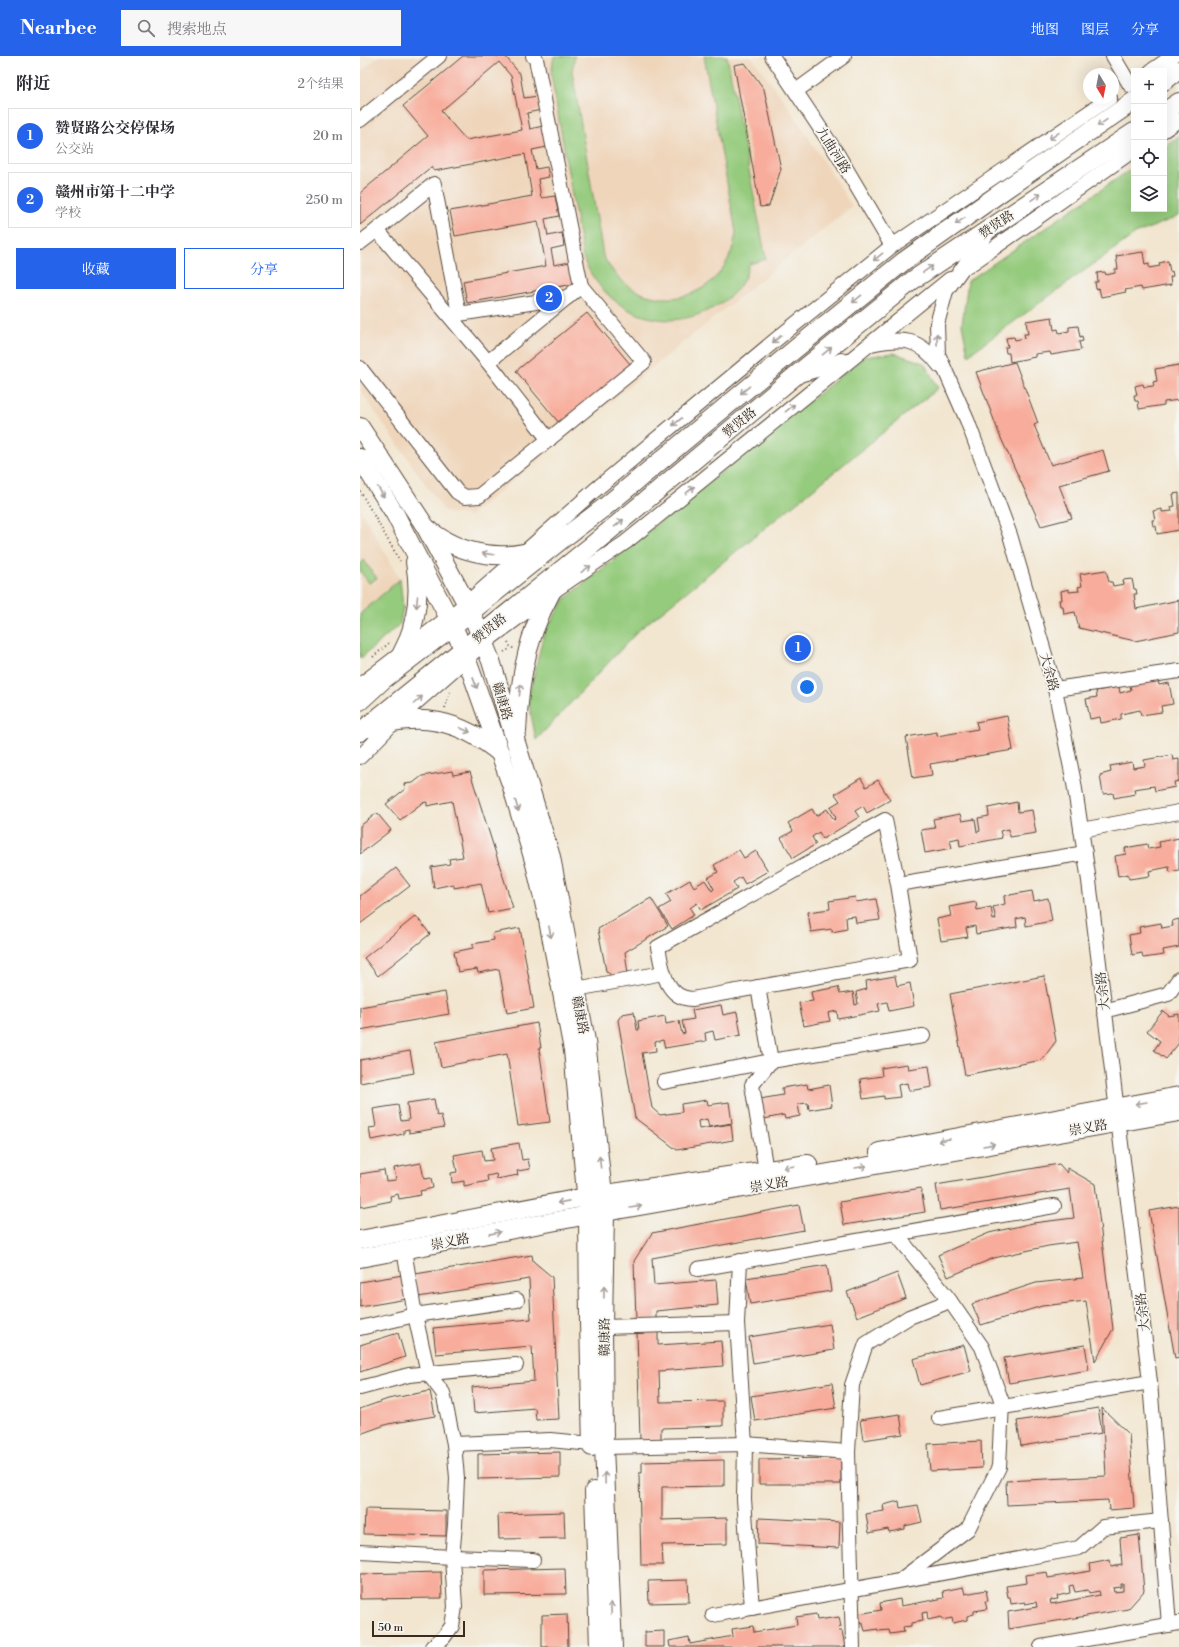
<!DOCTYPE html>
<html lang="zh">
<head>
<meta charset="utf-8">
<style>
  :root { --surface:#fff; --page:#f7f7f7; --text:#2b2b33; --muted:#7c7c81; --line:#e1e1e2; --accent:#2563eb }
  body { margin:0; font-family:"Libre Bodoni","Noto Serif SC",serif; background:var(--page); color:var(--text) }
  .controls { position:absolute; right:12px; top:12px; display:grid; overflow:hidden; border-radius:0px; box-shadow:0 4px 16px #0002 }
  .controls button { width:36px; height:36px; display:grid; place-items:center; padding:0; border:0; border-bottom:1px solid var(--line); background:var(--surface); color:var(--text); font:20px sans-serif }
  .compass { position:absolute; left:723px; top:12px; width:36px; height:36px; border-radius:50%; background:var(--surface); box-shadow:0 4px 16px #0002; rotate:170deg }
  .scale { position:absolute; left:12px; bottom:10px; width:93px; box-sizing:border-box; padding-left:4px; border:2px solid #3b2a1e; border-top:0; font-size:11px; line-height:14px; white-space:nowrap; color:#3b2a1e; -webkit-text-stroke:3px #f6f6f2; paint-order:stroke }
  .you { position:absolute; left:447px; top:631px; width:14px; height:14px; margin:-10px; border:3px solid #fff; border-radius:50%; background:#1a73e8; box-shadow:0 0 0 6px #1a73e833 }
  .badge { display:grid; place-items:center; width:26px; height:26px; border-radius:50%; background:var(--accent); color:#fff; font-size:13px; font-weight:700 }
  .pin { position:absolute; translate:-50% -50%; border:2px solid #fff; box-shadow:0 1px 4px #0006 }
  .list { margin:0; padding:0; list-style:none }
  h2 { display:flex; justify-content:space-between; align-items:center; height:52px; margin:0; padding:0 16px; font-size:17px }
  h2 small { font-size:13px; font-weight:400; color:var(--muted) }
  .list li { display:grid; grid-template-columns:26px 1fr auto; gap:12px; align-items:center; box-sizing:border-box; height:56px; margin:0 8px 8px; padding:0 8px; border:1px solid var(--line); border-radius:0px }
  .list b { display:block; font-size:15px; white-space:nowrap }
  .list p { margin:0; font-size:13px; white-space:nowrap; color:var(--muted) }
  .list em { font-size:13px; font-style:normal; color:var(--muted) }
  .actions { display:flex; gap:8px; padding:12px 16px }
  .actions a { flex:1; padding:9px 0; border:1px solid var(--accent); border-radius:0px; text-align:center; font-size:14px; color:var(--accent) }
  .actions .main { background:var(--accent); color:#fff }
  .icon { flex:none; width:22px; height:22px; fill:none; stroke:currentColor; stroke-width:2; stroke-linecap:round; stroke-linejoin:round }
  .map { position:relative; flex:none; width:819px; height:1591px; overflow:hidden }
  header { display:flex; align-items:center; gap:24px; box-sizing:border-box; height:56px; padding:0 20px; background:var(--accent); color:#fff }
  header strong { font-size:19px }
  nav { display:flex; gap:22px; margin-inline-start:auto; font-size:14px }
  .search { width:280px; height:36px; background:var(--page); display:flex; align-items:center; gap:10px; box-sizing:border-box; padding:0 14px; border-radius:0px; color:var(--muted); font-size:15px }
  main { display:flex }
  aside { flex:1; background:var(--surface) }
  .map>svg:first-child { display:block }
  .built { fill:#efd6bb }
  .green { fill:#95cb7d; stroke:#687a4e }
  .building { fill:#f8ad9c; fill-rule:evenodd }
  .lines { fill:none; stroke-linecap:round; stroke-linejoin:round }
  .minor-casing { stroke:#564639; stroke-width:16 }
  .major-casing { stroke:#564639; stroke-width:20 }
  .path { stroke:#564639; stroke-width:2; stroke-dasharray:1 3; stroke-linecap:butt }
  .minor { stroke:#fff; stroke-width:14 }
  .major { stroke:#fff; stroke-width:18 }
  .oneway { stroke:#a79f9a }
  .labels { text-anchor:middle; stroke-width:3.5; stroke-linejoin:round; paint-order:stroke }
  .street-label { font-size:13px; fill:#3b2a1e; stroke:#f6f6f2 }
</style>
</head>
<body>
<header>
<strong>Nearbee</strong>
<div class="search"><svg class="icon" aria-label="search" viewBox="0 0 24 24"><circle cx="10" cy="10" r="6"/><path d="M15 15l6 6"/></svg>搜索地点</div>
<nav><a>地图</a><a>图层</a><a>分享</a></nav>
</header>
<main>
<aside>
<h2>附近<small>2个结果</small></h2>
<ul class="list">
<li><span class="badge">1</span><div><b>赞贤路公交停保场</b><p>公交站</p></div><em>20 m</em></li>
<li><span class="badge">2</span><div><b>赣州市第十二中学</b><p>学校</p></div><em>250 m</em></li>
</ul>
<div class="actions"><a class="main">收藏</a><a>分享</a></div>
</aside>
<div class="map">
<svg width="819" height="1591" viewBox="0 0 819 1591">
  <rect width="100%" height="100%" fill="#f6f6f2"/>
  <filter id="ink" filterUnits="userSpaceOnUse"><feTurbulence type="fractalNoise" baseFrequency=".025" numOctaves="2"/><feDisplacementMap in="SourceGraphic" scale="8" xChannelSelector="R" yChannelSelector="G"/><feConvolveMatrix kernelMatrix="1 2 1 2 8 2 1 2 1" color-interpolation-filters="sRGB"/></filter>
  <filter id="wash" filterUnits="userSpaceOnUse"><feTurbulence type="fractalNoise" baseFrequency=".012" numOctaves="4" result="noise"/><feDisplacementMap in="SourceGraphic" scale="16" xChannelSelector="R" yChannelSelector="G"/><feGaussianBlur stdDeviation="0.9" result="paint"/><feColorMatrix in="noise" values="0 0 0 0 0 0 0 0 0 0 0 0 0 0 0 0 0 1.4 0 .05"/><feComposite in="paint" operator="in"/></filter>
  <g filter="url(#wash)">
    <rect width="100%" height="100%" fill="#f2e6d0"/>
    <!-- built -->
    <g class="built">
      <path d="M19,0H391L428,50L492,150L109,460L85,456L0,334V16Z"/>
      <path d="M0,453L40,523L0,558Z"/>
    </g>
    <!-- green -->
    <g class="green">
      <path d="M194,0H215L212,15L243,199C276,267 367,251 376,176L344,0H367L406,203L389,208C387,215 385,222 381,228C374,239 362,247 351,253C299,280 245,254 223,202L191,18Z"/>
      <path d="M819,81V160L775,178L608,299L602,268L608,225L774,111V153H804V91Z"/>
      <path d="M534,297L564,307L578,332L279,574L176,684L168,643L184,577L205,543L504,301Z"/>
      <path d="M3,504L17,522L9,527L0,515V507Z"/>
      <path d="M40,523L43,551L40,568L0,603V558Z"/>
    </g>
    <g id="blocks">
      <!-- building -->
      <g class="building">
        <path d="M103,0H145L160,18L164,42L178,40L181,54L167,57L170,73L183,70L187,91L172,94L176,113L187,111L189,121L178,123L181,142L195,140L199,160L185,163L188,180L202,177L204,190L191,193L194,209L210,206L214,228L107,247L103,225L186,210L178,165L95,180L90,155L172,140L165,98L74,115L71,111L0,169V137L68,80L43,50ZM139,6L151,20L162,74L106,84L81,55Z"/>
        <path d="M385,7L404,33L421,113L409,150L400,151L374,9Z"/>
        <path d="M783,196L785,209L789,208V212L800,210L799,207L808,205L810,216L812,215L813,220L810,221L811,229L782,234L781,231L765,234L766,236L741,241L739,232L736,233L735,226H738L737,217L745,216L746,219L755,217V213H758L756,200Z"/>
        <path d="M227,257L271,309L200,368L156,315Z"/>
        <path d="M692,261L694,274L698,273L699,277L709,275V271L718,270L720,281L722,280L723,285L719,286L721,294L691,299L690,296L675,298V301L650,306L649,297H646L645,291H648L646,282L654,281L655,284L665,282L664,278H668L666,265Z"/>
        <path d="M655,306L678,367L674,369L691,409L743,394L749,415L699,429L712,462L681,470L640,380L616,316Z"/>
        <path d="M819,309V344L804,346V349L779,353L778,345H775L774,339H777L775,330L783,328L784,331L794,330L793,326L797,325L795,313Z"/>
        <path d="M819,437V474L797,478L796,470H793L792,464H795L793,455L802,453V456L812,455L811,451L815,450L813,438Z"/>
        <path d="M746,514L749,526H752L753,530L764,528L763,524L772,523L774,533H776L777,538H774L776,553L819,544V576L775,585L719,572L715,556L704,558L703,550H700L699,544H702L701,535L709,533V536L719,535L718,531L722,530L720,518Z"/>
        <path d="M798,624L799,629L809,627L813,648L801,650L802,656L781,659L780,654L761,658V663L741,667L740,661L730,663L726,643L737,641L736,635L759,631L760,637L771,634L770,629Z"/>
        <path d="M647,660L653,694L570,708L572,719L553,722L546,681L577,676V680L618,673L616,666Z"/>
        <path d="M812,699L813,704L819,703V725L814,726L815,731L795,735L794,730L774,733L775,738L754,742L753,737L743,738L740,719L751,716L750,710L772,706L773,712L785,710L784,704Z"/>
        <path d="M92,715L93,719L110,716L153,852L128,857L121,827L94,832V828L74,832L71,811L90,808L89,803L103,801L92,745L67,750V746L62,747L40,764L26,748L45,733L44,728L53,727L62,720Z"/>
        <path d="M501,722L506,731L518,724L530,744L507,757L503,750L495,755L499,761L463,783L459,776L452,781L456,788L433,802L421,782L433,775L428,767L452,753L456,760L467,753L474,764L476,762L470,751L480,745L475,738Z"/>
        <path d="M657,746L658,756L672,754L676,777L650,781L649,773L640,775L642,782L600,790L599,782L590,784L592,792L565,797L561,774L575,772L573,763L600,758L602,765L615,763L617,776L620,775L618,762L629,760L628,752Z"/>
        <path d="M17,757L31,774L0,798V770Z"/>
        <path d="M819,782V814L810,816L809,811L789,815L790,820L769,823L768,818L758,820L755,800L766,798L765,792L787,788L788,793L800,791L799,786Z"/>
        <path d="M379,794L384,802L396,795L408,815L385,828L381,821L373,826L377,833L341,854L337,847L330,852L334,859L312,873L299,853L311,846L306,838L330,824L334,831L345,824L352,835L354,833L348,822L358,816L354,809Z"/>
        <path d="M36,812L50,830L0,868V840Z"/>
        <path d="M672,835L674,845L688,842L692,865L666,870L665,861L656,863L657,871L616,878L615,870L606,872L608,881L581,885L577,863L591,860L589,851L616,846L617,854L631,851L633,864L636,863L633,851L645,848L644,840Z"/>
        <path d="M495,841L496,846L516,843L520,864L496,867L495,860L486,861L487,873L472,876V873L451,876L448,856L470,853L469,845Z"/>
        <path d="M291,842L308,870L265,896L268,918L252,920L246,915L238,873Z"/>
        <path d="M56,860L70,878L18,920L4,902Z"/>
        <path d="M819,863V891L803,894L804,899L783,902L782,897L772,899L769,879L780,877L779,871L801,867L802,872L813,870L812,865Z"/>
        <path d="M160,872L174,952L147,957L139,913L118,917L117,913L98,916L94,896L113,892V888L134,884L133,877Z"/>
        <path d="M535,920L537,930L550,927L554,950L529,955L527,946L518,948L520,955L478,963L477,955L468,957L470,965L444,970L439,947L453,945L451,936L478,931L480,938L493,936L495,949L498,948L496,936L507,933L506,925Z"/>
        <path d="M684,920L696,985L682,1004L605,1019L590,938Z"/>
        <path d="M85,936L89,958L0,974V951Z"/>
        <path d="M361,949L363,959L377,956L381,979L355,984L353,975L345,977L346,985L305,992L303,984L295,986L296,995L282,997L292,1052L300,1059L322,1056L321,1048L347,1044L348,1049L369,1046L372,1067L349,1071L347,1063L338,1065L339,1073L371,1068L373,1084L317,1094L275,1062L258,964L262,958L274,956L277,974H279L278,965L305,960L306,968L319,965L322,978L325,977L322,965L334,963L332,954Z"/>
        <path d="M803,955L809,960L819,958V987L806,1003L794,994L800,985L787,975Z"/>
        <path d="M177,967L181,992H179L190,1066L158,1070L147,998L81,1011L76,986Z"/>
        <path d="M50,995L54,1017L0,1027V1004Z"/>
        <path d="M547,1008L548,1013L569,1010L572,1031L549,1035L547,1027L538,1029L540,1041L524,1043V1040L503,1043L500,1023L522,1020L521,1012Z"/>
        <path d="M447,1028L448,1033L469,1029L472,1050L449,1054L448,1047L438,1048L440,1060L425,1063L424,1059L404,1063L400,1043L423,1039L422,1032Z"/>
        <path d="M74,1043L77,1060L81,1059L84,1071L49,1077V1073L44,1074V1078L11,1084L9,1072L16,1071L13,1053L38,1049L41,1065L49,1064L47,1047Z"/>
        <path d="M159,1087L162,1104L168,1103L170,1113L157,1115L158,1119L137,1123L136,1118L127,1120L128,1125L104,1130V1125L92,1127L91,1117L97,1116L94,1099L122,1094L124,1105L133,1104L131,1092Z"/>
        <path d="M61,1107L64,1123L71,1122L73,1132L60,1135L61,1139L39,1143L38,1138L30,1140L31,1145L1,1151L0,1118L24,1114L26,1125L36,1124L34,1112Z"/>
        <path d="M699,1108L707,1117V1112L735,1128L753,1273L735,1305L726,1245L682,1250L621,1269L612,1248L676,1227L723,1222L717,1186L688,1190L634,1202L588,1221L578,1199L629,1177L673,1167L714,1162L710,1133L580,1154L576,1129Z"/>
        <path d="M561,1132L565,1156L484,1169L480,1146Z"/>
        <path d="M439,1149L444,1174L292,1202L294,1229L356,1224L358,1249L296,1255V1263L276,1264L274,1205L292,1177Z"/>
        <path d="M819,1150V1301L815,1302L789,1155Z"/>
        <path d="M172,1199L173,1205L192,1221L199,1363L176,1364L175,1352L114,1357L112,1331L174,1325L172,1290L76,1298L73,1272L171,1263L169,1223L58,1241L55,1218Z"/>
        <path d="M467,1209L471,1235L390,1248L386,1222Z"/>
        <path d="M537,1217L546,1242L497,1261L487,1236Z"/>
        <path d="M43,1219L47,1243L0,1251V1226Z"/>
        <path d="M470,1268L474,1294L393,1307L389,1281Z"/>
        <path d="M277,1276H298V1289L361,1285L363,1310L299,1315L300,1346L363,1345V1370L301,1372V1384H280Z"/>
        <path d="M38,1277L45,1301L0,1316V1289Z"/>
        <path d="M604,1289L611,1315L560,1329L553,1303Z"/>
        <path d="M725,1289L729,1314L649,1327L644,1302Z"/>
        <path d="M472,1327L476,1352L395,1365L391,1340Z"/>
        <path d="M70,1335L75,1360L28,1368L0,1378V1353L28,1343Z"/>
        <path d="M738,1352L742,1377L661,1390L657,1365Z"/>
        <path d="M742,1352L769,1378L774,1452L749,1454L748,1444L647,1449L646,1425L746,1420Z"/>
        <path d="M540,1358L543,1378L503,1384L500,1364Z"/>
        <path d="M621,1385L622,1412L570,1415L568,1388Z"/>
        <path d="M200,1396V1421L118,1423V1398Z"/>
        <path d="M481,1402V1428H399V1403Z"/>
        <path d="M364,1404V1430L302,1431V1464L367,1462V1488L302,1489L303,1509H281L279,1417H282V1406Z"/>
        <path d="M539,1445L540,1452L558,1449L562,1466L545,1470V1473L529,1476L528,1473L509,1477L506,1458L524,1455L523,1449Z"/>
        <path d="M5,1453L86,1455V1480L4,1478Z"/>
        <path d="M204,1456L205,1482L139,1483L138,1458Z"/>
        <path d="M399,1462L480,1466L479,1492L398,1488Z"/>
        <path d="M779,1479L784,1535L768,1553L649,1573L648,1556L677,1551L676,1546L665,1548V1546L651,1548L650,1541H648L646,1530L667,1527L666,1519L687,1516L688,1522L731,1515L730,1508L750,1504L751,1511L762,1509L760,1482ZM761,1528H763V1535L754,1536L753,1532L761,1531ZM713,1529L715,1536L728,1534L729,1537L739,1535L740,1539L691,1548L690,1544L698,1543L697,1540L710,1537L709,1530Z"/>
        <path d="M205,1512L206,1538L124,1539V1514Z"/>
        <path d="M81,1516L82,1542L0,1543V1518Z"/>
        <path d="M328,1524L329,1546L289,1547L288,1525Z"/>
        <path d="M603,1531L605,1538L626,1534L628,1545H625L627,1553L614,1555V1558L607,1560V1564L593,1567L592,1562L582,1564L581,1561L568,1564L567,1556L562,1557L563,1565L551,1567V1570L543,1571L544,1576L530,1578L529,1574L518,1575V1573L505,1575L503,1568H501L499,1558L521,1554L520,1547L540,1543L541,1550L563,1546L584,1542L583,1535Z"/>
        <path d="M207,1558L208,1591H182V1559Z"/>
        <path d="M456,1558L457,1564L479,1561L481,1571L478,1572L479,1575H482L485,1591H310L309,1585L329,1581L330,1588L373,1580L372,1573L393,1570L394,1576L437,1569L436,1561Z"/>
        <path d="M304,1575V1591H285V1576Z"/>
      </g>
    </g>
  </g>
  <g filter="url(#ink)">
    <use href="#blocks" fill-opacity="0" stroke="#564639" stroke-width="1"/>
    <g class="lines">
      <!-- minor casing -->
      <g class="minor-casing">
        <g id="minor">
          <path d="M412,0L478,99L532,190"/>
          <path d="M753,0L770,29"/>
          <path d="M791,15L813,0"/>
          <path d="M436,35L484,0"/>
          <path d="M0,64L79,0"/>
          <path d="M804,74L819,64"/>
          <path d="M17,174L74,128L99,258L208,241"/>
          <path d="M627,178L586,235L577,268L578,298L607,364L650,479L695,633L714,727L729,825L790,1326L809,1569"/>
          <path d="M0,187L17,174L128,306L221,230L176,3L173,0"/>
          <path d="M608,210L774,94"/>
          <path d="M511,288C544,281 559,282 580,310"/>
          <path d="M128,306L189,384"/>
          <path d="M0,312L97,436L105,441L119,440L284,306L221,230"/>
          <path d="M439,319L467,311L481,304"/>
          <path d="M0,629L107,547L235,434L418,282L532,190L750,42"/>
          <path d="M695,633L819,615"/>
          <path d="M0,701L35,665L124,587L191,537L266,486L590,223"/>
          <path d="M721,774L819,756"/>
          <path d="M538,828L550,904L332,943C305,942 302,912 298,891L525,764L538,828L725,797"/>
          <path d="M398,931L411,1005L392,1029L406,1115"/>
          <path d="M216,933L303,917"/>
          <path d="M744,955L808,938L819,923"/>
          <path d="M304,1026L411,1005L563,980"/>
          <path d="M536,1178L588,1242L622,1291L642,1346L639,1411L608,1473L543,1522"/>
          <path d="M44,1194L55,1259L68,1317L83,1337L94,1388L97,1422L95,1469L92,1501L95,1551L92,1570L84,1581L72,1591"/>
          <path d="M380,1205L377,1267L385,1388L384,1443L392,1552"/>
          <path d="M338,1213L694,1150"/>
          <path d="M243,1271L377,1267"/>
          <path d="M0,1272L55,1259L157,1244"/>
          <path d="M0,1332L49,1319L156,1309"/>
          <path d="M579,1362L790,1326"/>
          <path d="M94,1388L190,1384L232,1388"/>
          <path d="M244,1391L385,1388L488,1396"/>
          <path d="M0,1496L92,1501L173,1504"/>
          <path d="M353,1559L719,1492L743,1471L801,1465"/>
          <path d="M493,1591L488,1396L492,1329L506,1288L549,1261L590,1245"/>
          <path d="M681,1591L819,1567"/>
        </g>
      </g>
      <!-- major casing -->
      <g class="major-casing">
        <g id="major">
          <path d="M804,25L819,14"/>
          <path d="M804,56L819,46"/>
          <path d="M0,371L65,470L111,556L131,605L191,801L226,985L245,1156L243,1271L244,1391L253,1591"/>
          <path d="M0,402L35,458L93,570L103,593L151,728L175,808L187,859L213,994L228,1159L229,1266L232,1391"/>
          <path d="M68,473C101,500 147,507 186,490"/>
          <path d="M34,611C55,579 62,545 55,506"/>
          <path d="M0,645L24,623L93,570L205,481L246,450L434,294L544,205L640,137L774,45"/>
          <path d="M9,672C59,655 101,664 141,698"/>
          <path d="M0,676L231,490L435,320L553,224L774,76"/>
          <path d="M157,676C159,620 169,567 202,519"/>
          <path d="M519,1096L819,1040"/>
          <path d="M0,1184L226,1141L448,1108"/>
          <path d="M0,1202L228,1159L819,1056"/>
          <path d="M234,1435L239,1591"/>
        </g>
      </g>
      <!-- path -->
      <g class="path">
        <path d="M0,435L40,505"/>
        <path d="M148,586L151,592H154"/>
        <path d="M144,596L151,592"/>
        <path d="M13,601L29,587"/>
        <path d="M85,652L90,635"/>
      </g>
      <!-- minor -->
      <use href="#minor" class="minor"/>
      <!-- major -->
      <use href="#major" class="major"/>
    </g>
    <!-- one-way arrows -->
    <defs><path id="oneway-shaft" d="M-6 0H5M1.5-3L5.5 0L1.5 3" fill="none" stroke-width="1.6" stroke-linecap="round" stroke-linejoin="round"/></defs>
    <g class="oneway">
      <use href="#oneway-shaft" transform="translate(742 67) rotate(146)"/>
      <use href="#oneway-shaft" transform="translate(694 80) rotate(146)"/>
      <use href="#oneway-shaft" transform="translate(676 141) rotate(-34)"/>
      <use href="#oneway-shaft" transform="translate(600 165) rotate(145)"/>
      <use href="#oneway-shaft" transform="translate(518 201) rotate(141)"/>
      <use href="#oneway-shaft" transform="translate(568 213) rotate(-34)"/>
      <use href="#oneway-shaft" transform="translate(497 243) rotate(141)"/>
      <use href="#oneway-shaft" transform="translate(417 283) rotate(141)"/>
      <use href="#oneway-shaft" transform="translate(577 283) rotate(-91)"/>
      <use href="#oneway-shaft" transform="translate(467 295) rotate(-39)"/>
      <use href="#oneway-shaft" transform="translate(385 334) rotate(140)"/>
      <use href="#oneway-shaft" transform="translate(430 352) rotate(-39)"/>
      <use href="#oneway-shaft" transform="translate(317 366) rotate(140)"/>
      <use href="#oneway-shaft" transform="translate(330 434) rotate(-39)"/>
      <use href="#oneway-shaft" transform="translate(21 436) rotate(58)"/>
      <use href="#oneway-shaft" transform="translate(259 467) rotate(-40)"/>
      <use href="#oneway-shaft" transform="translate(128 498) rotate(-173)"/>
      <use href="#oneway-shaft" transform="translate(226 513) rotate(-34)"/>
      <use href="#oneway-shaft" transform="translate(57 546) rotate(95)"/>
      <use href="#oneway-shaft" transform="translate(115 627) rotate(70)"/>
      <use href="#oneway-shaft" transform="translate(160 634) rotate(-84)"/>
      <use href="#oneway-shaft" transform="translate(58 644) rotate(-42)"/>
      <use href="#oneway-shaft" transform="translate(105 674) rotate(24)"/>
      <use href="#oneway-shaft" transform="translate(157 750) rotate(73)"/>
      <use href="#oneway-shaft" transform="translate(190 876) rotate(79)"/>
      <use href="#oneway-shaft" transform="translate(781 1047) rotate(170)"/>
      <use href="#oneway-shaft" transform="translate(584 1084) rotate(169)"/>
      <use href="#oneway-shaft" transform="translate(629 1089) rotate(-10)"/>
      <use href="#oneway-shaft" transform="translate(240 1106) rotate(-96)"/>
      <use href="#oneway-shaft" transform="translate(429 1111) rotate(171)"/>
      <use href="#oneway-shaft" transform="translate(501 1111) rotate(-10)"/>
      <use href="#oneway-shaft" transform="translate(203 1146) rotate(169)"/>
      <use href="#oneway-shaft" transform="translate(276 1151) rotate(-10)"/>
      <use href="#oneway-shaft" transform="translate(135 1177) rotate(-11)"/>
      <use href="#oneway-shaft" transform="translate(244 1236) rotate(-89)"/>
      <use href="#oneway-shaft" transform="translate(245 1422) rotate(-92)"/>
      <use href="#oneway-shaft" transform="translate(251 1552) rotate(-92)"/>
    </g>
  </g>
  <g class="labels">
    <!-- street labels -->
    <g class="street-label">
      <text transform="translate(474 94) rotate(58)" y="5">九曲河路</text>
      <text transform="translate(636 168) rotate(-34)" y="5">赞贤路</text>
      <text transform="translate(379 366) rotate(-40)" y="5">赞贤路</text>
      <text transform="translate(129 572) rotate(-39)" y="5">赞贤路</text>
      <text transform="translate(690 616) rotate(75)" y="5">大余路</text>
      <text transform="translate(143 645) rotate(73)" y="5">赣康路</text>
      <text transform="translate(742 935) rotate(-97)" y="5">大余路</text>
      <text transform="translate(221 959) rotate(79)" y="5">赣康路</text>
      <text transform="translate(728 1071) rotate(-10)" y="5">崇义路</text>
      <text transform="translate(409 1128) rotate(-10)" y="5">崇义路</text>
      <text transform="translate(90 1185) rotate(-11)" y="5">崇义路</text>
      <text transform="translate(782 1256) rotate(-97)" y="5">大余路</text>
      <text transform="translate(244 1281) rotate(-90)" y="5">赣康路</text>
    </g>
  </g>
</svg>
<div class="controls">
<button>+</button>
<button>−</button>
<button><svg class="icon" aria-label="locate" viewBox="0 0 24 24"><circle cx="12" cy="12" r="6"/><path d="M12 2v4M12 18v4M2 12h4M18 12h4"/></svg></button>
<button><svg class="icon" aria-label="layers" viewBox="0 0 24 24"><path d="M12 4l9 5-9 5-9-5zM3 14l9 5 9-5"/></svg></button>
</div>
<svg class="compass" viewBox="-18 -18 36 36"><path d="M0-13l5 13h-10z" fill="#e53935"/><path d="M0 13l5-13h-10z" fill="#7c7c81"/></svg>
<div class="scale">50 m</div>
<div class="you"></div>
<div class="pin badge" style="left:438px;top:592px">1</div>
<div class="pin badge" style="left:189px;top:242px">2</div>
</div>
</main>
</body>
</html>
